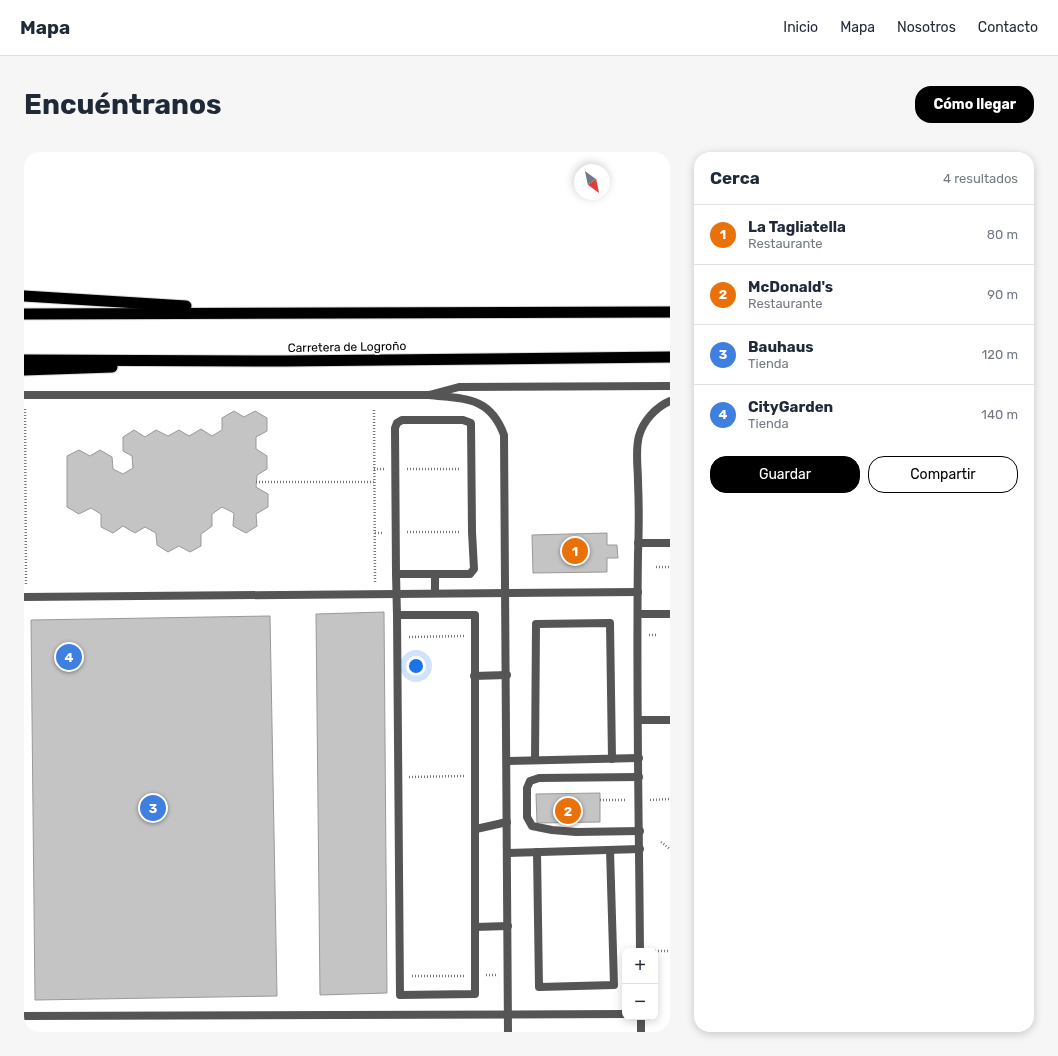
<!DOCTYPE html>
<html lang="es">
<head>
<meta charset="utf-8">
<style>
  :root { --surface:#fff; --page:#f6f6f7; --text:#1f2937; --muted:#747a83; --line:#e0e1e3; --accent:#000 }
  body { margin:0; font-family:Rubik,sans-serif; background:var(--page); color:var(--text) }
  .controls { position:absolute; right:12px; bottom:12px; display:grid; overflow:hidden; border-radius:8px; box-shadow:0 2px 10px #0003 }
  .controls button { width:36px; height:36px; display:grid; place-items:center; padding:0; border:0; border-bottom:1px solid var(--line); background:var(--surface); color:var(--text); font:20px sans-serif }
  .compass { position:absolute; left:550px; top:12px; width:36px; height:36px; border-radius:50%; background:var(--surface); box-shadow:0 2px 10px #0003; rotate:147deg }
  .you { position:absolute; left:392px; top:514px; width:14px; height:14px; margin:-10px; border:3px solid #fff; border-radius:50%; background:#1a73e8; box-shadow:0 0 0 6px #1a73e833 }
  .badge { display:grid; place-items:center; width:26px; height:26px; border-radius:50%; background:var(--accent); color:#fff; font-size:13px; font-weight:700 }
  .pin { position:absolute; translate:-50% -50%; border:2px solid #fff; box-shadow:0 1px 4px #0006 }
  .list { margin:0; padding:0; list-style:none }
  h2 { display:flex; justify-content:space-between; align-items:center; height:52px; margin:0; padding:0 16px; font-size:17px }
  h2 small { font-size:13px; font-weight:400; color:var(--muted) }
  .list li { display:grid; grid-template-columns:26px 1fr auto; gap:12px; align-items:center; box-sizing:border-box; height:60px; padding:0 16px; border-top:1px solid var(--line) }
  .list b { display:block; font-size:15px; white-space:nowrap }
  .list p { margin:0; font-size:13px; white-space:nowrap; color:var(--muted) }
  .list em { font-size:13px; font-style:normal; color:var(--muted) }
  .actions { display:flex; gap:8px; padding:12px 16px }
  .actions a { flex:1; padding:9px 0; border:1px solid var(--accent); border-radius:16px; text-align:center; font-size:14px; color:var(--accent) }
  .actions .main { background:var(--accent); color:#fff }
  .map { position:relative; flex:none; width:646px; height:880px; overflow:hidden; border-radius:16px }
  header { display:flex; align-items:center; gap:24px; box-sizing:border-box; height:56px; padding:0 20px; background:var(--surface); border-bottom:1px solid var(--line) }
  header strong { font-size:19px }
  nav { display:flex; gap:22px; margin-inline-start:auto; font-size:14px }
  .intro { display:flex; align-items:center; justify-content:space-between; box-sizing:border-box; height:96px; padding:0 24px }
  h1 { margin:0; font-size:28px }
  .button { padding:10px 18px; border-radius:16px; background:var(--accent); color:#fff; font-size:14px; font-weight:700 }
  main { display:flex; gap:24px; padding:0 24px }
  aside { flex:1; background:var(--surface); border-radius:16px; box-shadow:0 2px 10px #0003 }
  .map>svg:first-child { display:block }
  .building { fill:#c4c4c4; stroke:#999 }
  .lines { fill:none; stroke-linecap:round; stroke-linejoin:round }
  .trunk-casing { stroke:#dbdbdb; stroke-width:13 }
  .path { stroke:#777; stroke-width:2.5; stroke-dasharray:1 2; stroke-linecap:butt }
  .service { stroke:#555; stroke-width:8 }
  .minor { stroke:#555; stroke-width:8 }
  .trunk { stroke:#000; stroke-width:11 }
  .labels { text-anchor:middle; stroke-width:3.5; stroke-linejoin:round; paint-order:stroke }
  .street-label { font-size:12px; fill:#000; stroke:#fff }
</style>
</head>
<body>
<header>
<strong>Mapa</strong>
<nav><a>Inicio</a><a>Mapa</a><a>Nosotros</a><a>Contacto</a></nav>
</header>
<div class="intro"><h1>Encuéntranos</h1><a class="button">Cómo llegar</a></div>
<main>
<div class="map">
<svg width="646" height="880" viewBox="0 0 646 880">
  <rect width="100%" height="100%" fill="#fff"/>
  <!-- building -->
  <g class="building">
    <path d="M210,259L220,265L231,259L243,266V279L232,285V297L243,304V317L233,323L232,335L244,342V355L232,362L233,374L222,381L209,374L210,361L198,355L188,362V374L177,382V394L166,400L155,394L144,400L133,393L132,381L121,375L111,381L99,374L89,381L77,375V362L67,356L55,362L43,355V304L55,298L66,304L76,298L88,305L89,317L99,322L109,316L108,304L99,299V285L110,278L121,285L132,278L144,284L155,278L165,284L177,277L188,284L198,278V266Z"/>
    <path d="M583,381V393H593L594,406H583V420L509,421L508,383Z"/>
    <path d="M360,460L363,841L296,843L292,462Z"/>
    <path d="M246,464L253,844L11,848L7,468Z"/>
    <path d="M576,641V670L513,671L512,642Z"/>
  </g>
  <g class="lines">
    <!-- trunk casing -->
    <g class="trunk-casing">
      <g id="trunk">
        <path d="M0,144L162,154"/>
        <path d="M0,162L646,160"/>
        <path d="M0,208L261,209L646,205"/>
        <path d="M0,218L88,215"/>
      </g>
    </g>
    <!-- path -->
    <g class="path">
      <path d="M1,257L2,433"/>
      <path d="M350,258L351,431"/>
      <path d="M350,317H360"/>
      <path d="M383,317H436"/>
      <path d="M232,330H350"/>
      <path d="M383,380H436"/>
      <path d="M351,381H360"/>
      <path d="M632,415H646"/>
      <path d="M625,483H633"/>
      <path d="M385,485L440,484"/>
      <path d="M385,625L440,624"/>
      <path d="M576,648H603"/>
      <path d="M626,648L646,647"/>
      <path d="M637,690L646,697"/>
      <path d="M631,799H646"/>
      <path d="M462,823H473"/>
      <path d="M388,824H441"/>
    </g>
    <!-- service -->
    <g class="service">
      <path d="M0,243H405L435,235L646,234"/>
      <path d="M378,268H439L447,271L448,380L450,417L446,422H372L371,276L373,271Z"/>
      <path d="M614,391H646"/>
      <path d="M372,422L373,463"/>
      <path d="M411,441V422"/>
      <path d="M614,462H646"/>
      <path d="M373,463H451V842L376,843Z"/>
      <path d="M450,524L483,523"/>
      <path d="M615,568H646"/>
      <path d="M511,608L512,472L586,471L588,607"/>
      <path d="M483,609L615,606"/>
      <path d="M615,625L515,626L506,629L503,636V665L508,674L528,678L552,680L616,679"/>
      <path d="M452,677L483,670"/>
      <path d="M513,700L515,835L590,833L586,698"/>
      <path d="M483,701L616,697"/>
      <path d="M451,775L484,774"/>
    </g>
    <!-- minor -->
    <g class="minor">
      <path d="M405,243C440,247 466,244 480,283L484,880"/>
      <path d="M0,445L614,440"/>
      <path d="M616,799C615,667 612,534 614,402C615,378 615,354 614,330C614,315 611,298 615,284C619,269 632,255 646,249"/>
      <path d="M0,864L601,862"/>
      <path d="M617,865V880"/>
    </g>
    <!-- trunk -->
    <use href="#trunk" class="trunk"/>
  </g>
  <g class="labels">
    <!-- street labels -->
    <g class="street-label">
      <text transform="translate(323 195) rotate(-1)" y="4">Carretera de Logroño</text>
    </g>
  </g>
</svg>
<div class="controls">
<button>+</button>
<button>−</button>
</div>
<svg class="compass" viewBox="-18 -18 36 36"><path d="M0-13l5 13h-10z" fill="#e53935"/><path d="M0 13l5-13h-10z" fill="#747a83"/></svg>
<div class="you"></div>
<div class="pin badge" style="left:551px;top:399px;background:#e8710a">1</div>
<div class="pin badge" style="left:544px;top:659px;background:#e8710a">2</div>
<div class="pin badge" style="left:129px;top:656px;background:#3f7fe0">3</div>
<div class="pin badge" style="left:45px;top:505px;background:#3f7fe0">4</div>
</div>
<aside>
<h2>Cerca<small>4 resultados</small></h2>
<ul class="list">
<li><span class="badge" style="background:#e8710a">1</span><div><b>La Tagliatella</b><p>Restaurante</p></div><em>80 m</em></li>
<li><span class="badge" style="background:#e8710a">2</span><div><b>McDonald's</b><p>Restaurante</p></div><em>90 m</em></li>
<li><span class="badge" style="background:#3f7fe0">3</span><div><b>Bauhaus</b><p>Tienda</p></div><em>120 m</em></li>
<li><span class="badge" style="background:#3f7fe0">4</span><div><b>CityGarden</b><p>Tienda</p></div><em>140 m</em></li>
</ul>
<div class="actions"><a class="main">Guardar</a><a>Compartir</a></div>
</aside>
</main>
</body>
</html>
